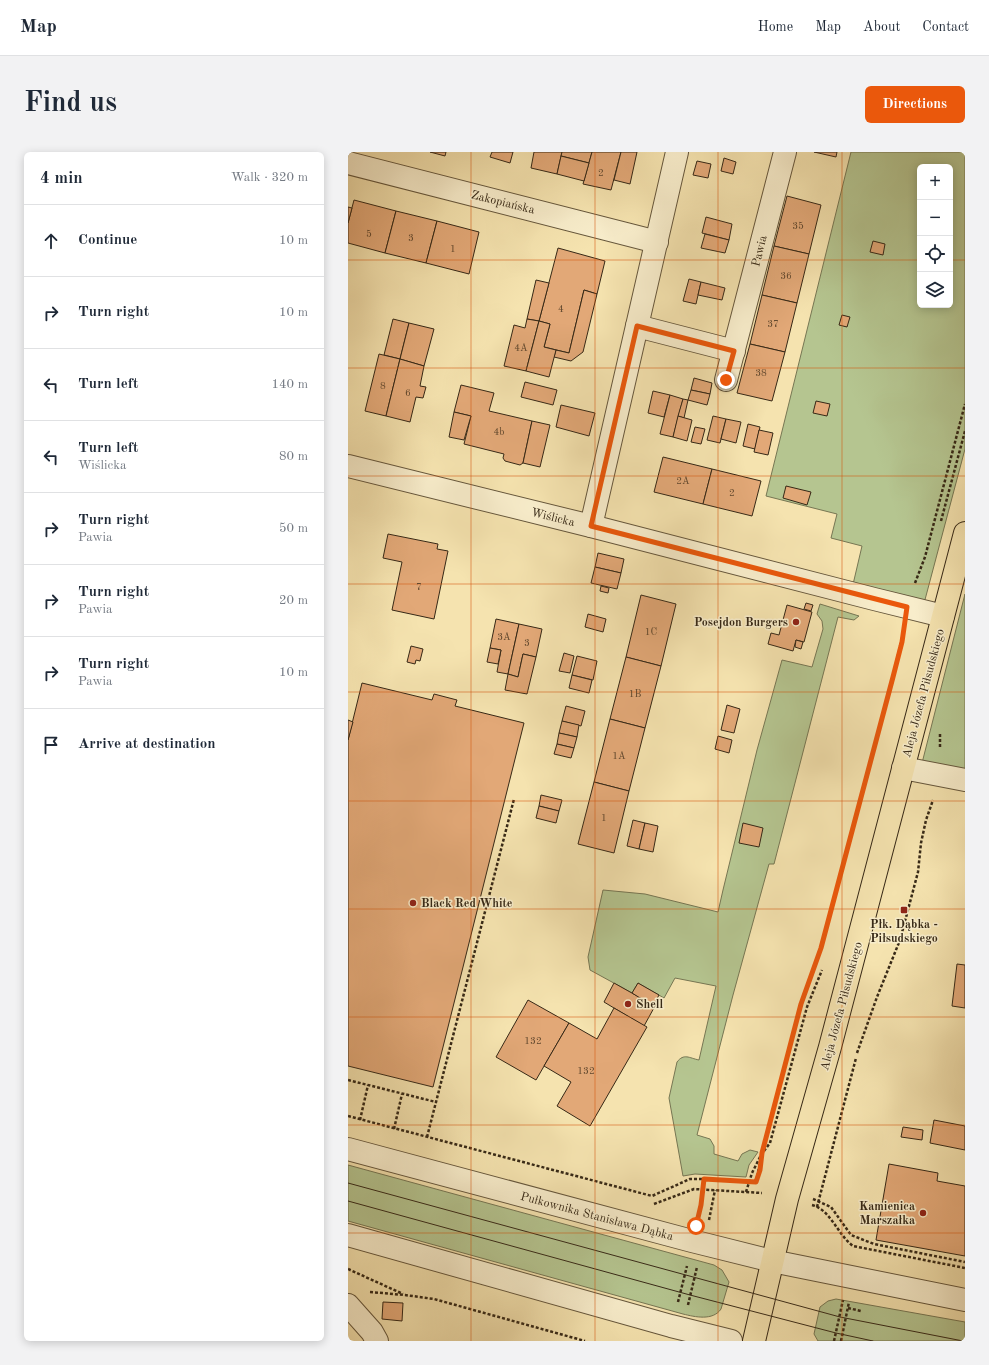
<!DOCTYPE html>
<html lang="en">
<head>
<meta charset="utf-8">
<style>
  :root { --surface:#fff; --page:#f2f2f3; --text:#1f2937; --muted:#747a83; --line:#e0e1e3; --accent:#ea580c }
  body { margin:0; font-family:"Old Standard TT",serif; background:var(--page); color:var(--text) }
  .controls { position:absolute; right:12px; top:12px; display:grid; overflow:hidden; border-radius:6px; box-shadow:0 2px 10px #0003 }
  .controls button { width:36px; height:36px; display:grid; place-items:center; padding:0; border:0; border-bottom:1px solid var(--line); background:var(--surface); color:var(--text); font:20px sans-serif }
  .stop { position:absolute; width:12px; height:12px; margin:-9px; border:3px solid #ea580c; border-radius:50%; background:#fff }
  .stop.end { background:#ea580c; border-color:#fff; box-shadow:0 1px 4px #0008 }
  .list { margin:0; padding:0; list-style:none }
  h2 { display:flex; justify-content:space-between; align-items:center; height:52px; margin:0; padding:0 16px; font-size:17px }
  h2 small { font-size:13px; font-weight:400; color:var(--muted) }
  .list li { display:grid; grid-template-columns:26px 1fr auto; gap:12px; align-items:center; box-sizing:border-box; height:72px; padding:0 16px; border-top:1px solid var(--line) }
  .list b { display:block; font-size:15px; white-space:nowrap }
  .list p { margin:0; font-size:13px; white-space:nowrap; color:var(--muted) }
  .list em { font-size:13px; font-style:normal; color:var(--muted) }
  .icon { flex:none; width:22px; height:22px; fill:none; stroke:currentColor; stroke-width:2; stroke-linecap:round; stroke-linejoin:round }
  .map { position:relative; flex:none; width:617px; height:1189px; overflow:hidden; border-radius:6px }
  header { display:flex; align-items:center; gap:24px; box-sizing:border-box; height:56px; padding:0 20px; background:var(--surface); border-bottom:1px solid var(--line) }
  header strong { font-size:19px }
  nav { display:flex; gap:22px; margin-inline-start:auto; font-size:14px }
  .intro { display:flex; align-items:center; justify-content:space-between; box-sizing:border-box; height:96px; padding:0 24px }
  h1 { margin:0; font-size:28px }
  .button { padding:10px 18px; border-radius:6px; background:var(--accent); color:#fff; font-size:14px; font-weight:700 }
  main { display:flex; gap:24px; padding:0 24px }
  aside { flex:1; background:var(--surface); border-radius:6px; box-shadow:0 2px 10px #0003 }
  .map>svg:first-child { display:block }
  .green { fill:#b5c590; stroke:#767653; fill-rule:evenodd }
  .building { fill:#e2a877; stroke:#362816 }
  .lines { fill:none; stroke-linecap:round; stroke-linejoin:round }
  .minor-casing { stroke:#66573c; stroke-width:24 }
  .major-casing { stroke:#362816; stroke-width:24 }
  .path { stroke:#362816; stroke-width:2.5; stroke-dasharray:3 2; stroke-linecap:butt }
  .minor { stroke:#f8edcb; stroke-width:22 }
  .major { stroke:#f5e3af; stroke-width:22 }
  .tram { stroke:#362816; stroke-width:1 }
  .route { stroke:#ea580c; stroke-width:5 }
  .grid { fill:none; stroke:#d6540d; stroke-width:1; stroke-opacity:0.55 }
  .poi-dot { fill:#8f2418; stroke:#f8edcb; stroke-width:1.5 }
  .labels { text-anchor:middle; stroke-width:3; stroke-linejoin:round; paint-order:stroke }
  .number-label { font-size:10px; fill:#61482e }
  .street-label { font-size:12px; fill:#362816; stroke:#f8edcb }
  .poi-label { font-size:12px; font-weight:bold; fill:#362816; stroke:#f8edcb; text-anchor:end }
</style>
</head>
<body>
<header>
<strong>Map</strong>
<nav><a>Home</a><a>Map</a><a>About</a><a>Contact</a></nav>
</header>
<div class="intro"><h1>Find us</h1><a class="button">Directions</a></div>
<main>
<aside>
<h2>4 min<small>Walk · 320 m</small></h2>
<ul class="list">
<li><svg class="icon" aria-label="ahead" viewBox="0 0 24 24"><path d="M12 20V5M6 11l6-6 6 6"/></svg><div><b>Continue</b></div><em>10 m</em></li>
<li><svg class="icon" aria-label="right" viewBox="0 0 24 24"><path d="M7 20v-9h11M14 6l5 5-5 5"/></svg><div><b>Turn right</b></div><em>10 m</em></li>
<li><svg class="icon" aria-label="left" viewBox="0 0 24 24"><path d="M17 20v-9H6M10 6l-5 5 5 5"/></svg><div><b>Turn left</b></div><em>140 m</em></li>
<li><svg class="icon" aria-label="left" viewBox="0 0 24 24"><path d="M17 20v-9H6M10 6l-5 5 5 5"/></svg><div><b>Turn left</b><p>Wiślicka</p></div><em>80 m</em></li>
<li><svg class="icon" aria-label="right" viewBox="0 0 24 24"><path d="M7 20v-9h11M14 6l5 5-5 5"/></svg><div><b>Turn right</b><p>Pawia</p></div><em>50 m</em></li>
<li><svg class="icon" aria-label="right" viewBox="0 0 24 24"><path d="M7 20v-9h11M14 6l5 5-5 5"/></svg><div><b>Turn right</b><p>Pawia</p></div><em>20 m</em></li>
<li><svg class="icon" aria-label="right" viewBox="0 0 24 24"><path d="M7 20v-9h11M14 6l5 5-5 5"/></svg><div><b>Turn right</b><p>Pawia</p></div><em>10 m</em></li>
<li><svg class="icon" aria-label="arrive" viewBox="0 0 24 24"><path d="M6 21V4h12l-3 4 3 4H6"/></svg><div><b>Arrive at destination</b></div></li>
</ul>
</aside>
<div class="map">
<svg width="617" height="1189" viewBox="0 0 617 1189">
  <rect width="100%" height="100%" fill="#f5e3af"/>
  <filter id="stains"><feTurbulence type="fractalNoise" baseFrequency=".005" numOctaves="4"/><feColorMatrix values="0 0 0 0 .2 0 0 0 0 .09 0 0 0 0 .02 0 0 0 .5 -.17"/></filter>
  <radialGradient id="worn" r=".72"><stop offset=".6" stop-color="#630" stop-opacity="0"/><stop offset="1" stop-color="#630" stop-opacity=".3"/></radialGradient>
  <!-- green -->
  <g class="green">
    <path d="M503,0H617V297L574,459L503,441L514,394L483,386L489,362L418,344ZM572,15H602V153H572Z"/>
    <path d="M617,442V628L572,619Z"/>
    <path d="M472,452L511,464L506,468L490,465L426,712H421L385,843L349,983L362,987L366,994V1002L390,1009L394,1002L402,998L410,1000L401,1013L398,1025L347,1022L335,1024L321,946L329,910C336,901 341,906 351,908L368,834L327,826L316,846L290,831L284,841L242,818L240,805L255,738L297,742L370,760L375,738L409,598L434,508L464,515L475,477L474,469L469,462Z"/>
    <path d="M0,1013L366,1113L374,1118L381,1130L373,1157C365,1169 347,1165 335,1162L0,1069Z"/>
    <path d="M488,1147L617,1170V1189H470L466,1182L472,1155L480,1149Z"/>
  </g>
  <!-- building -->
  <g class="building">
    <path d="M82,0H98L97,4Z"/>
    <path d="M144,0H165L162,11L142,5Z"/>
    <path d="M186,0H214L209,22L183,16Z"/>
    <path d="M214,0H244L241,11L213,4Z"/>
    <path d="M244,0H273L263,38L235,32Z"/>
    <path d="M273,0H289L282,32L266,28Z"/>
    <path d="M466,0H489L488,5Z"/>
    <path d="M213,4L241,11L236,29L209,22Z"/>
    <path d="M376,6L388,10L385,22L373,19Z"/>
    <path d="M349,9L363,12L360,26L345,23Z"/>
    <path d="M439,44L473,53L461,102L426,94Z"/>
    <path d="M6,48L48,59L37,101L0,91V71Z"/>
    <path d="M0,55L4,56L0,71Z"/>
    <path d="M48,59L89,69L78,111L37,101Z"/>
    <path d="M358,65L384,72L381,88L354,81Z"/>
    <path d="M89,69L131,80L121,122L78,111Z"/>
    <path d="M357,82L381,88L377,101L353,96Z"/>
    <path d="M525,89L537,92L535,103L522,100Z"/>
    <path d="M426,94L461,102L449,151L414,143Z"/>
    <path d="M210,96L257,109L249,142L236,138L221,201L196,195L202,172L191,169Z"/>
    <path d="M341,127L353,130L348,152L335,149Z"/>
    <path d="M188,128L201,131L191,169L179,167Z"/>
    <path d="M353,130L377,136L374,148L350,143Z"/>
    <path d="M236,138L249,142L235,200L223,209L206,205L208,198L221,201Z"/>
    <path d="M414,143L449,151L437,200L402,192Z"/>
    <path d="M494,163L502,165L499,175L491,173Z"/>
    <path d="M45,167L61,171L52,207L36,203Z"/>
    <path d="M179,167L191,169L178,219L156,214L166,173L177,176Z"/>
    <path d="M191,169L202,172L196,195L208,198L201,225L178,219Z"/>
    <path d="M61,171L86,177L76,214L52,207Z"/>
    <path d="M402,192L437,200L424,249L389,241Z"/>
    <path d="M31,202L52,207L38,264L17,259Z"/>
    <path d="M52,207L76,214L72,234L78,235L75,246L68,245L62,270L38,264Z"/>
    <path d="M346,226L364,231L362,242L343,238Z"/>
    <path d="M177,230L209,238L205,253L173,245Z"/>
    <path d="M113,233L146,241L141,259L184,269L175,311L172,313L157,309L155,306L156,302L116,292L123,264L106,260Z"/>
    <path d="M343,238L362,242L359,253L340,248Z"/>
    <path d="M305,239L322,243L316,265L300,261Z"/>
    <path d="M322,243L335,247L325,285L312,282Z"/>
    <path d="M335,247L340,248L336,266L330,264Z"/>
    <path d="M468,249L482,252L479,264L465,261Z"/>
    <path d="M213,253L247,261L241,284L208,275Z"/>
    <path d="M106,260L123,264L116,288L101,285Z"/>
    <path d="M330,264L344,268L339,289L325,285Z"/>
    <path d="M365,264L378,267L372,291L359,288Z"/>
    <path d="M378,267L393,270L388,291L373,287Z"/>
    <path d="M184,269L202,273L192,315L175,311Z"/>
    <path d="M400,272L412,275L407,297L395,294Z"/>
    <path d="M347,275L357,277L353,292L343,290Z"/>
    <path d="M411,278L425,281L420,303L406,300Z"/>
    <path d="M315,305L364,317L355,352L306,340Z"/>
    <path d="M364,317L413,329L404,364L355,352Z"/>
    <path d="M438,334L463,340L459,353L435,346Z"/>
    <path d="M40,382L90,392L89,397L100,399L86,467L44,458L54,410L35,406Z"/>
    <path d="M250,401L276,407L273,421L247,415Z"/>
    <path d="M247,415L273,421L269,437L243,431Z"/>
    <path d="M253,434L261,436L260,441L252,439Z"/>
    <path d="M293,443L328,452L313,514L278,505Z"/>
    <path d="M458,451L465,453L463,459L456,457Z"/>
    <path d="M439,453L464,460L456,490L448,488L445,499L420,492L423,481L431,483Z"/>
    <path d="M240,462L258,467L255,480L237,475Z"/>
    <path d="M148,467L171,472L160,522L149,520L153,498L142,496Z"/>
    <path d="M171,472L194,477L188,505L175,502L170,525L160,522Z"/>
    <path d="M448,488L455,490L453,497L447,495Z"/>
    <path d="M63,494L75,497L72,509L68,508L67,512L59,510Z"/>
    <path d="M142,496L153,498L150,512L139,510Z"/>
    <path d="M216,501L226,504L222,521L211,519Z"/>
    <path d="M175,502L188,505L179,542L157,538L160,522L170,525Z"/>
    <path d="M229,504L249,509L245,528L224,523Z"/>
    <path d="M278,505L313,514L297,576L262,567Z"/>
    <path d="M224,523L244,528L241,541L221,536Z"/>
    <path d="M14,531L84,548L86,542L109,548L107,554L176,571L85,935L0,914V588Z"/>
    <path d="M379,553L392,557L386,581L373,578Z"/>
    <path d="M218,554L237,559L233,574L214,569Z"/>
    <path d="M262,567L297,576L281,639L246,630Z"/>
    <path d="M0,568L5,570L0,588Z"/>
    <path d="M214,569L231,573L229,585L211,581Z"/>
    <path d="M211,581L229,585L226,596L209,592Z"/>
    <path d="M370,584L384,588L381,601L367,597Z"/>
    <path d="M209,592L226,596L223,606L206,602Z"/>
    <path d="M246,630L281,639L266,701L230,692Z"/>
    <path d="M193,643L214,648L211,659L191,654Z"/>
    <path d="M191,654L211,659L208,671L188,666Z"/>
    <path d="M285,668L297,671L291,697L279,694Z"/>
    <path d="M297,671L310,674L305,700L291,697Z"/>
    <path d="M395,671L415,676L411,695L391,691Z"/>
    <path d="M609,812L617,813V856L604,854Z"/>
    <path d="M266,831L307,854L296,874L256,850Z"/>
    <path d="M290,831L311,843L305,854L284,841Z"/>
    <path d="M180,848L221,871L188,928L148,905Z"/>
    <path d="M266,856L299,875L242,974L209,954L223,930L196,914L221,871L249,887Z"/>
    <path d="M586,968L617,974V998L582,991Z"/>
    <path d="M555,975L575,978L574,988L553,985Z"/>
    <path d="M541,1012L590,1021L589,1029L617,1034V1104L528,1088Z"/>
    <path d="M35,1150L55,1151L54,1169L34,1167Z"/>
  </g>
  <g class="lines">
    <!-- minor casing -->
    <g class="minor-casing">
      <g id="minor">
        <path d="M0,11L309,90"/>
        <path d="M289,174L386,199"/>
        <path d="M378,228L437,0"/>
        <path d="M0,314L243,374L526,447L595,464"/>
        <path d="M243,374L329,0"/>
        <path d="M555,616L617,628"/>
        <path d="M0,997L344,1089L424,1109L617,1148"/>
        <path d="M0,1083L323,1174L383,1189"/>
        <path d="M0,1153L24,1180L29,1189"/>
      </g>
    </g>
    <!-- major casing -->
    <g class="major-casing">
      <path id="major" d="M406,1189L439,1047L482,895L617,381"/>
    </g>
    <!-- path -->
    <g class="path">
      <path d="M593,369L617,279"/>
      <path d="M567,431L577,405L617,252"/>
      <path d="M592,582V597"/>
      <path d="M509,901L529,845L552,788L570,720L573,691L578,668L585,648"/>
      <path d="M0,928L88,950"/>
      <path d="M0,964L304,1044L342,1027H356"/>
      <path d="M12,968L20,933"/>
      <path d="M46,977L54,942"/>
      <path d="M79,985L166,647"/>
      <path d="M416,999L422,991L459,855L474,818"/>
      <path d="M398,1040L404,1021L413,1003"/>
      <path d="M465,1047L483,1055L503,1083L526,1092L617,1110"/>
      <path d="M306,1052L346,1037L414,1041"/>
      <path d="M464,1053C483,1058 489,1082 505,1094L617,1116"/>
      <path d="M469,1055L508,906"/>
      <path d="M350,1064L353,1053L356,1027L408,1030L414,1001L453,852L473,796L545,525L555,481"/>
      <path d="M361,1068L367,1038"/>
      <path d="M0,1117L55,1142"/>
      <path d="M22,1140L57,1143L86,1147L237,1189"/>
      <path d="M330,1150L339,1114"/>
      <path d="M340,1153L349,1115"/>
      <path d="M500,1156L513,1159"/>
      <path d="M486,1189L495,1148"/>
      <path d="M493,1189L501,1150"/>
    </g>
    <!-- minor -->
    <use href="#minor" class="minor"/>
    <!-- major -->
    <use href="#major" class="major"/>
    <!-- tram -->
    <g class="tram">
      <path d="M0,1031L492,1165L615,1189"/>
      <path d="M0,1049L342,1143L488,1181L525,1189"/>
    </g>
  </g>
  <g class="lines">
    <!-- route -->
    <path class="route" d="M348,1074L353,1053L356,1027L408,1030L412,1018L414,1001L453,852L473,796L545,525L554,490L559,455L243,374L289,174L386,199L378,228"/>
  </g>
  <!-- grid -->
  <path class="grid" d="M123,0V1189M247,0V1189M370,0V1189M494,0V1189M0,108H572M602,108H617M0,216H617M0,324H617M0,432H617M0,540H617M0,649H617M0,757H617M0,865H617M0,973H617M0,1081H617"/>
  <!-- markers -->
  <g class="poi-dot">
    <circle cx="448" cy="470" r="4"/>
    <circle cx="65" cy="751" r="4"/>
    <rect x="552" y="754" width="8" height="8" rx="2"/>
    <circle cx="280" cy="852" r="4"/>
    <circle cx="575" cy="1061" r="4"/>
  </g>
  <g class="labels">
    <!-- number labels -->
    <g class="number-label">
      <text x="253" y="24">2</text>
      <text x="450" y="77">35</text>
      <text x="21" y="85">5</text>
      <text x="63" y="89">3</text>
      <text x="105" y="100">1</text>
      <text x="438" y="127">36</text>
      <text x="213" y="160">4</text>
      <text x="425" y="175">37</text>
      <text x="173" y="199">4A</text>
      <text x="413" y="224">38</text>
      <text x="35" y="237">8</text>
      <text x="60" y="244">6</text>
      <text x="151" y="283">4b</text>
      <text x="335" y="332">2A</text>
      <text x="384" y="344">2</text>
      <text x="71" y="438">7</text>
      <text x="303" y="483">1C</text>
      <text x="156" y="488">3A</text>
      <text x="179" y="494">3</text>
      <text x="287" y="545">1B</text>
      <text x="271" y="607">1A</text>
      <text x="256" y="669">1</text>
      <text x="185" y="892">132</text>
      <text x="238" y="922">132</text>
    </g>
    <!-- street labels -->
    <g class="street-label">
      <text transform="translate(155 50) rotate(14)" y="4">Zakopiańska</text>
      <text transform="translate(411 99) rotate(-76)" y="4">Pawia</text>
      <text transform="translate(205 365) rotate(14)" y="4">Wiślicka</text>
      <text transform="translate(575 541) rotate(-75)" y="4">Aleja Józefa Piłsudskiego</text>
      <text transform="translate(493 854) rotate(-75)" y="4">Aleja Józefa Piłsudskiego</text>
      <text transform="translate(249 1064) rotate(15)" y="4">Pułkownika Stanisława Dąbka</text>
    </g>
    <!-- poi labels -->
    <g class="poi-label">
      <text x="440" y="474">Posejdon Burgers</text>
      <text x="73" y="755" text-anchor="start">Black Red White</text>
      <text x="556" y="776" text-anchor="middle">Płk. Dąbka -<tspan x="556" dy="14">Piłsudskiego</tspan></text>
      <text x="288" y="856" text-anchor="start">Shell</text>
      <text x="567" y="1058">Kamienica<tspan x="567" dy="14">Marszałka</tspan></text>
    </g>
  </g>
  <rect width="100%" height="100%" filter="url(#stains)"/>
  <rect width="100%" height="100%" fill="url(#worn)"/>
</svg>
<div class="controls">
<button>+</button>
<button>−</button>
<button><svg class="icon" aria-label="locate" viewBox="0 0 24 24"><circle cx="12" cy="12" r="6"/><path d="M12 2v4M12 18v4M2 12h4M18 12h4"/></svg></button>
<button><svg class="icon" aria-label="layers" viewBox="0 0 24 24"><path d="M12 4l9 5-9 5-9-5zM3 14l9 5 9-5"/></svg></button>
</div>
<div class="stop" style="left:348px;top:1074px"></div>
<div class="stop end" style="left:378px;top:228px"></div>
</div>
</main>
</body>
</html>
